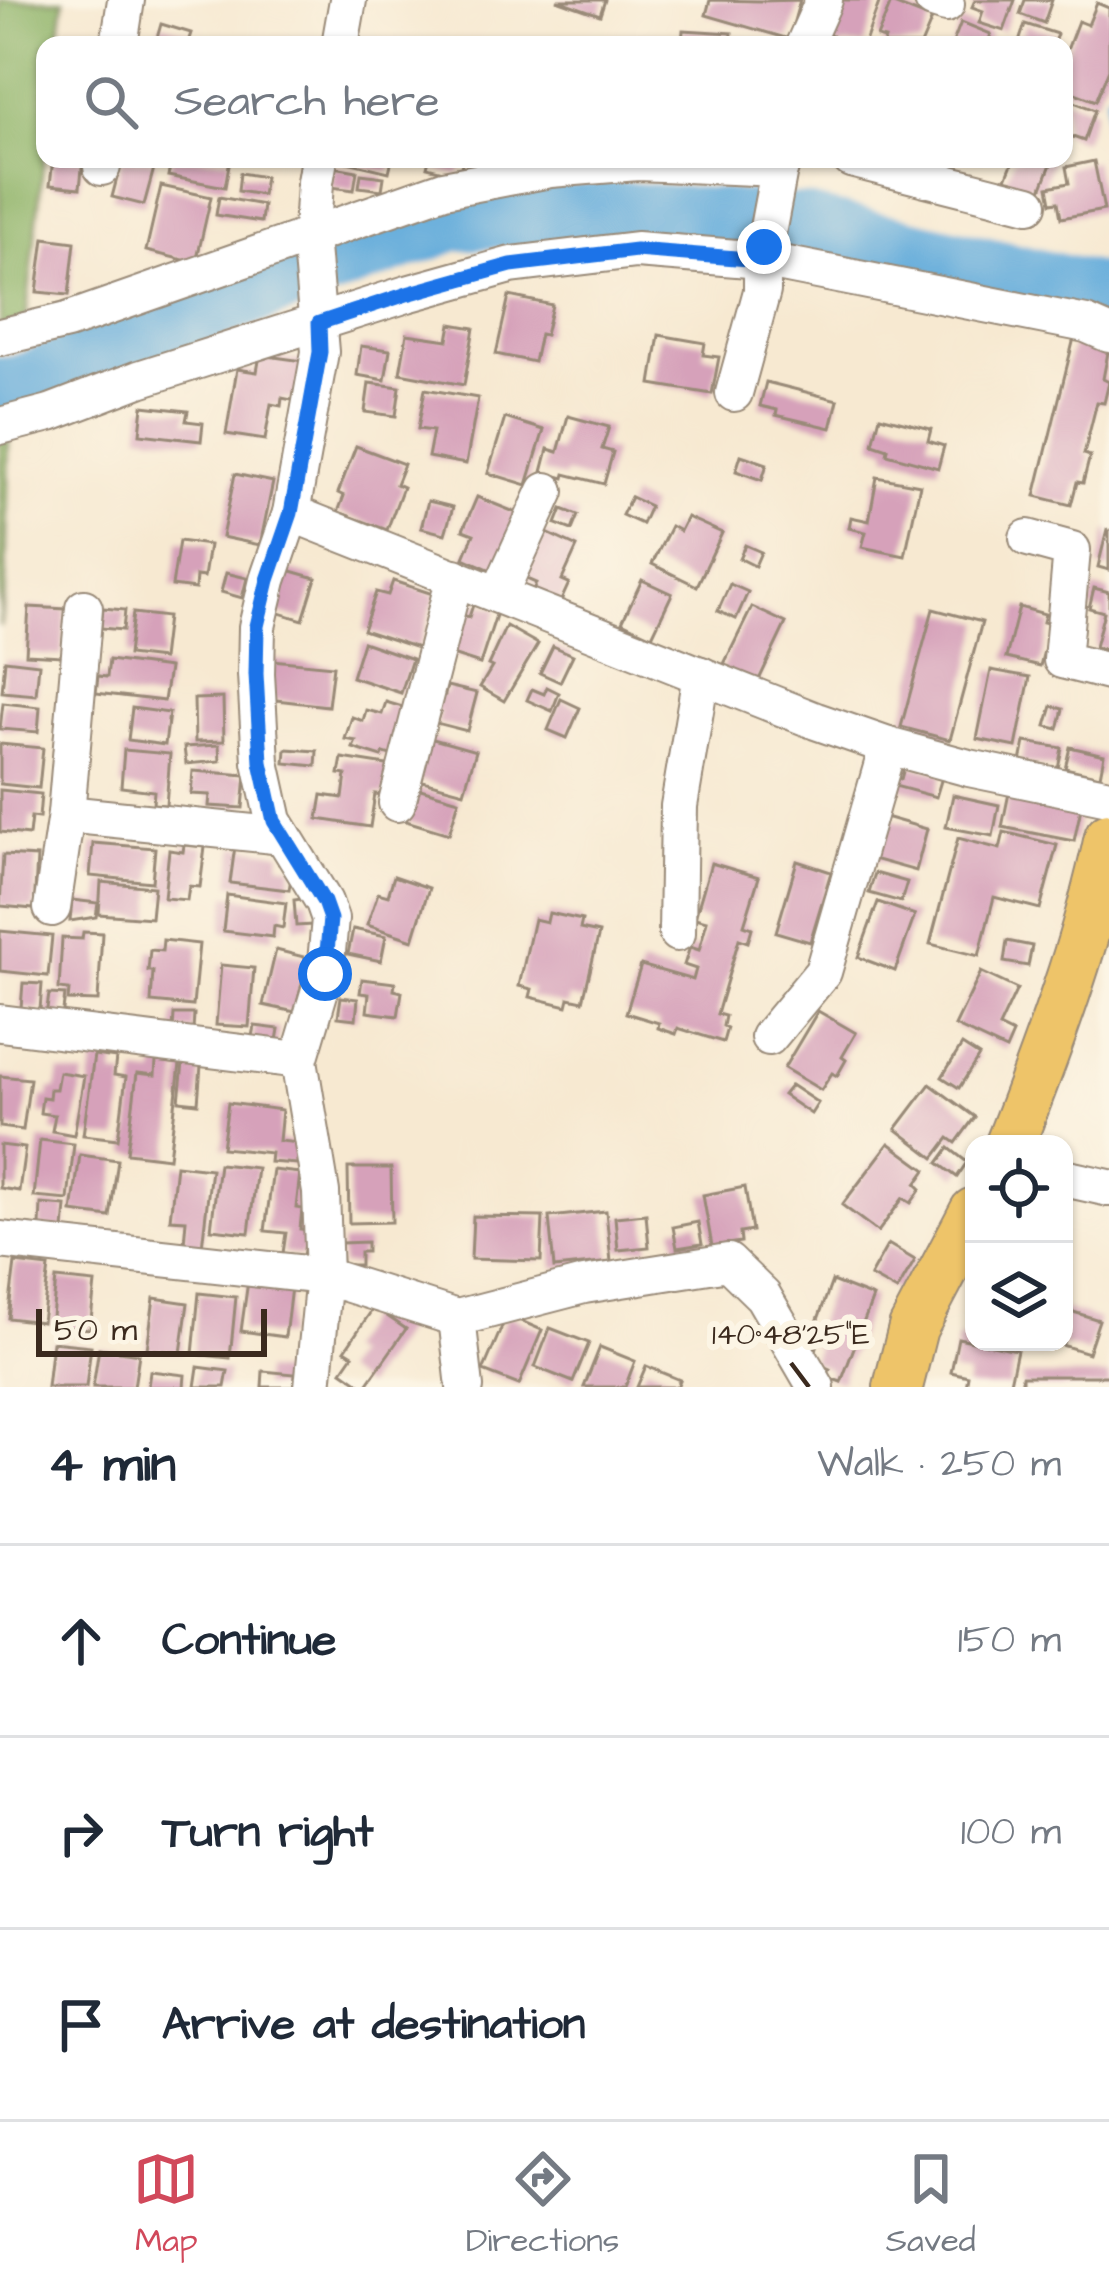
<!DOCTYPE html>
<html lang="en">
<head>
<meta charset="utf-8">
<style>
  :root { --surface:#fff; --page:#f6f6f7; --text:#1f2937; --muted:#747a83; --line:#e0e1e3; --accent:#d1495b }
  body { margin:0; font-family:"Architects Daughter",sans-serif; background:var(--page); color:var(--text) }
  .controls { position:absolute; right:36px; bottom:36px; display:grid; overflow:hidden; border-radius:24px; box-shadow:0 3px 9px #0004 }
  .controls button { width:108px; height:108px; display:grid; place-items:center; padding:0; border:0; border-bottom:3px solid var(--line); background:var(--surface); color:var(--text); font:60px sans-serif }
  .scale { position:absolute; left:36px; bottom:30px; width:231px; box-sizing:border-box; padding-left:12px; border:6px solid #3b2a1e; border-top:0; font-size:33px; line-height:42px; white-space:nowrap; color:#3b2a1e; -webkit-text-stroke:9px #fcf5e5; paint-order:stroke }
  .stop { position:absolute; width:36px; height:36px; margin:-27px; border:9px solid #1a73e8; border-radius:50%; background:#fff }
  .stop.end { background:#1a73e8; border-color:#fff; box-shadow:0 3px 12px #0008 }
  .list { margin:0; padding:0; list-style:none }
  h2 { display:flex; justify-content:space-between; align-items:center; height:156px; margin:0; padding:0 48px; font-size:51px }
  h2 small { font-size:39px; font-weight:400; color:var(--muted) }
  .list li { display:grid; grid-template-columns:78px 1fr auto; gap:36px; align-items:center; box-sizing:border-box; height:192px; padding:0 48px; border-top:3px solid var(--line) }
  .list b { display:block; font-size:45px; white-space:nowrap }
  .list em { font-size:39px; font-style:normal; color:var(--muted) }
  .icon { flex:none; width:66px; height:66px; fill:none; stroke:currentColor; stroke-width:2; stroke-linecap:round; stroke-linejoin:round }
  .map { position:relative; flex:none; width:1109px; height:1387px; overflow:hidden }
  .search { position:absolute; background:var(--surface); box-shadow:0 3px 9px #0004; left:36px; right:36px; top:36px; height:132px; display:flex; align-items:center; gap:30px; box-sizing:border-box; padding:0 42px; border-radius:24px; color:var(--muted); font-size:45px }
  .sheet { height:732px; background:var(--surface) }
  nav { display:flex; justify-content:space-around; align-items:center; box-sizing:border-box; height:168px; border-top:3px solid var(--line); background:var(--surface); font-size:33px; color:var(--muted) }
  nav a { display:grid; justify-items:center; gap:6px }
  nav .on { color:var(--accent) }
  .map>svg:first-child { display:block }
  .forest { fill:#8fb469; stroke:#656f44; stroke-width:3 }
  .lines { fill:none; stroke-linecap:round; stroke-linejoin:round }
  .stream { stroke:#64acdb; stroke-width:9 }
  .river { stroke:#64acdb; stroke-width:57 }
  .building { fill:#d6a1ba }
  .minor-casing { stroke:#998a78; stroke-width:40 }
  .major-casing { stroke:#998a78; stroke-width:52 }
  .minor { stroke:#fff; stroke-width:36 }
  .major { stroke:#eec469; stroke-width:48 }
  .route { stroke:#1a73e8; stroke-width:15 }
  .ticks { fill:none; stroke:#3b2a1e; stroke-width:4.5 }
  .ticks-label { font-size:30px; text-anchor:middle; fill:#3b2a1e; stroke:#fcf5e5; stroke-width:12; stroke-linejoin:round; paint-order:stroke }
</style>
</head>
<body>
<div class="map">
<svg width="1109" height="1387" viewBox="0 0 1109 1387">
  <rect width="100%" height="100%" fill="#fcf5e5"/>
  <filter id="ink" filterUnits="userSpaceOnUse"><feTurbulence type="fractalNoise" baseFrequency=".00833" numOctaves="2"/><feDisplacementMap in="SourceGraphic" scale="24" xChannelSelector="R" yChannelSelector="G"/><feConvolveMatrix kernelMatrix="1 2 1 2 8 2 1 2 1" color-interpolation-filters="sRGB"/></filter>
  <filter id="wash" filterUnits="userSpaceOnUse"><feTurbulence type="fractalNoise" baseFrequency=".004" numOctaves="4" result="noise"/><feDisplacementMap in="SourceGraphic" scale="48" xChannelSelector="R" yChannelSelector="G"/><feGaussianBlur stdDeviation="2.7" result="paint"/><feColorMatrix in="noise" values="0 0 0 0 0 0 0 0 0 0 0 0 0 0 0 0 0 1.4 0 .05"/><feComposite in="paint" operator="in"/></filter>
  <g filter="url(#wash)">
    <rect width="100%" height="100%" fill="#f7e9d1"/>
    <!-- forest -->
    <g class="forest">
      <path d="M0,0H64L58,45H45V148L26,320L0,326Z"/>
      <path d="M9,440L6,587L0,627V441Z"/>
    </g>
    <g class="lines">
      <!-- stream -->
      <path class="stream" d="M1109,97V148"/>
      <!-- river -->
      <path class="river" d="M0,385L17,384L453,223L621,210L804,223L1109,294"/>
    </g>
    <g id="blocks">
      <!-- building -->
      <g class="building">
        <path d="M557,0H605L600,15Z"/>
        <path d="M710,0L761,1L800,0L789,39L706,15Z"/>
        <path d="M835,0H880L864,45H829L832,36L823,33Z"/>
        <path d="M975,0H1015L1004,31L979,23L983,11L972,7Z"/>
        <path d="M1025,0H1052L1044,23L1020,14Z"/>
        <path d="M891,3L932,19L921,45H883L885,39L877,37Z"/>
        <path d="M1097,3L1109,8V69L1096,101L1064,89V58L1078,21L1088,25Z"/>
        <path d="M961,22L991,34L987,45H952Z"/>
        <path d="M161,24L191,33L187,45H155Z"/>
        <path d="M1025,24L1057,34L1053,45H1018Z"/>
        <path d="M683,30L732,33L731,45H682Z"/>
        <path d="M1064,98L1095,110L1084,141L1064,134Z"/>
        <path d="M53,159H83L80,188L50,185Z"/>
        <path d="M122,159L156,161L144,205L112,197Z"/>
        <path d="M172,159H230L225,187L168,176Z"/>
        <path d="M335,159H392L389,172Z"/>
        <path d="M429,159H463L459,175L427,167Z"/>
        <path d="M1014,159H1053L1041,190L1028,185L1024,195L1003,186Z"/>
        <path d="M1094,161L1104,210L1061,218L1058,202L1051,203L1048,187L1069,183L1066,167Z"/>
        <path d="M334,167L357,171L354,190L331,187Z"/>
        <path d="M240,173L265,177L262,195L238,191Z"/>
        <path d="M361,174L384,177L382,190L359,187Z"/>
        <path d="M161,186L211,197L196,263L146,251Z"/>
        <path d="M219,197L263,205L261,222L216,215Z"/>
        <path d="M44,238L75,242L69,295L37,292Z"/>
        <path d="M509,296L552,305L545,335L540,334L534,362L496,354Z"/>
        <path d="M451,324L474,328L464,385L400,373L407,334L448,340Z"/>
        <path d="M659,335L705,343L703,355L719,357L712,394L651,384Z"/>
        <path d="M1074,338L1109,347L1103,379L1109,382L1104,403L1097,402L1084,454L1090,456L1083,483L1077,482L1071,505L1035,496Z"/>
        <path d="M361,346L390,350L385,380L357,375Z"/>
        <path d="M260,355L303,361L297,401L282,398L281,406L271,404L265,440L226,434L237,369L257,372Z"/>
        <path d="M766,382L838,400L831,428L776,415L777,410L760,406Z"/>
        <path d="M369,383L400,387L396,416L365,412Z"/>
        <path d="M425,389L478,398L466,464L428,457L433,431L418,429Z"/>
        <path d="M143,406L188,411L186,421L203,423L201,441L140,434Z"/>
        <path d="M568,416L609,427L602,449L613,452L604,484L565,474L564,478L542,472L548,449L558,452Z"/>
        <path d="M880,416L931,429L928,441L944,446L938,468L887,454L888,449L873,444Z"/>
        <path d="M505,418L544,430L527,485L488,473Z"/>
        <path d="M356,446L404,464L396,484L403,487L387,530L338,512L344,496L338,493Z"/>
        <path d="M741,455L767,464L762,480L736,471Z"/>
        <path d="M235,474L273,482L260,545L222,537Z"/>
        <path d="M877,477L920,485L905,556L862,547L866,532L849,528L851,517L869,521Z"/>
        <path d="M477,497L522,515L498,573L464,558L474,534L463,530Z"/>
        <path d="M631,497L650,506L642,524L622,515Z"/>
        <path d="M428,501L453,507L445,534L421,528Z"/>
        <path d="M562,509L578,515L572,530L556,524Z"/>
        <path d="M687,517L722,533L697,586L652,564L671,526L680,531Z"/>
        <path d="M1107,530L1109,531V570L1098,567Z"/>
        <path d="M545,532L577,547L562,580L569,583L559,605L532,593L536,583L524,578Z"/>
        <path d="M179,541L209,545L204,577L196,576L195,589L172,586Z"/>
        <path d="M745,545L761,552L755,566L739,558Z"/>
        <path d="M288,570L316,578L303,620L276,612Z"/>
        <path d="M226,573L247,578L242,598L221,592Z"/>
        <path d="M642,580L672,594L652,636L622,622Z"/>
        <path d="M393,581L436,595L418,648L363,630L376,592L388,595Z"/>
        <path d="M730,584L748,592L736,619L718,611Z"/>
        <path d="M1094,588L1109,592V650L1095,647L1104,612L1089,608Z"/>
        <path d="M474,602L498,609L480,664L452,655L458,614L469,617Z"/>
        <path d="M29,607L66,609L62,656L26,654Z"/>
        <path d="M752,607L786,623L756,686L721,670Z"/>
        <path d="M1019,607L1045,614L1043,622L1051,624L1040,666L1006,658Z"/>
        <path d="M103,608L125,610L123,630L101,628Z"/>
        <path d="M933,609L982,622L950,740L901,727Z"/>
        <path d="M133,613L167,617L162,659L128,655Z"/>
        <path d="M506,626L538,644L504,701L480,687L492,667L488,665Z"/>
        <path d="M363,642L412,659L401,693L352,677Z"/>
        <path d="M553,646L573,655L560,682L540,673Z"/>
        <path d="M5,660L39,664L36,695L2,692Z"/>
        <path d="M109,660L169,668L164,701L96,693L98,676L107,677Z"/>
        <path d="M272,660L333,666L328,706L267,699Z"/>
        <path d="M991,670L1030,677L1016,747L977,739Z"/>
        <path d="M447,686L477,693L467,731L436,723L440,712L432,710L437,693L445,695Z"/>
        <path d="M547,687L559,693L552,711L527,700L532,689L544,694Z"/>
        <path d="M223,698L224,741L195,742L194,699Z"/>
        <path d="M561,699L580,708L567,738L548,730Z"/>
        <path d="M386,702L409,709L394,756L384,753L382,757L353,748L356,741L345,739L352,717L363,721L366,710L382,714Z"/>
        <path d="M3,703L40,707L38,732L0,729Z"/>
        <path d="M1052,706L1063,709L1058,729L1046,726Z"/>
        <path d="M132,708L169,713L165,745L128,740Z"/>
        <path d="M426,737L476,751L464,792L415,779Z"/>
        <path d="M1025,742L1062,748L1058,768L1021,762Z"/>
        <path d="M0,744L43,748L39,788L0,784Z"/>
        <path d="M219,745L220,761L186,764L184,747Z"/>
        <path d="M1070,747L1104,755L1100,776L1065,768Z"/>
        <path d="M286,749L317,751L316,766L285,763Z"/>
        <path d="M124,750L170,754L166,805L153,804L154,791L121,787Z"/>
        <path d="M342,758L393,766L384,795L375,794L370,827L318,819L322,795L343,798L346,775L339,774Z"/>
        <path d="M905,764L943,774L936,797L891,785L893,776L901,779Z"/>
        <path d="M193,771L246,775L243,808L209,806L210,795L191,794Z"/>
        <path d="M417,788L459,800L449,834L406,821Z"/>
        <path d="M0,790L41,794L39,818L31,817L29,835L0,832Z"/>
        <path d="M1009,793L1081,808L1074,841L1002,827Z"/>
        <path d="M953,795L999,805L993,836L946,827Z"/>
        <path d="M885,817L927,829L916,871L873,859Z"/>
        <path d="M1004,832L1057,845L1040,909L994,897L979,956L930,944L958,838L1000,849Z"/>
        <path d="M93,843L155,848L152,882L90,876Z"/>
        <path d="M184,845L205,847L200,887L189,886L187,900L164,898L169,850L183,852Z"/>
        <path d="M235,846L281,852L279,864L293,866L289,890L230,883Z"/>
        <path d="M3,855L37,857L34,909L0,906Z"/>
        <path d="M797,861L831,872L810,942L776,932Z"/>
        <path d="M711,863L759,877L744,925L752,928L748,942L739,939L717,1014L725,1016L723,1026L727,1028L723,1042L678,1028L676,1034L658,1028L659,1023L626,1013L641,965L693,980L696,969L684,965L690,947L699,950L707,921L695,918Z"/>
        <path d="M875,873L907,882L901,902L869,893Z"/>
        <path d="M394,876L429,888L413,940L367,925L378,893L388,896Z"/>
        <path d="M101,882L154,887L151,918L99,914Z"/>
        <path d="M227,895L286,903L283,928L274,926L273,937L223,931Z"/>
        <path d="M309,898L312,925L296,926L294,900Z"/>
        <path d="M72,900L98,903L96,917L70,921Z"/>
        <path d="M878,902L915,915L895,971L858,957Z"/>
        <path d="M549,913L582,920L580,929L599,933L583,1001L569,998L567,1006L530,997L532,989L519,986L534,919L547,922Z"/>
        <path d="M353,929L386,936L381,961L348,954Z"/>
        <path d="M0,931L52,936L48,976L0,971Z"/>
        <path d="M83,932L102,933L98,1001L68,1000L69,990L59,989L62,938L82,939Z"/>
        <path d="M163,940L199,944L193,1006L151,1002L153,971H148L150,950L162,951Z"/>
        <path d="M1007,941L1032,946L1028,966L1004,962Z"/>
        <path d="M276,950L308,958L295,1012L263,1005Z"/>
        <path d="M221,965L254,968L249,1027L216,1025Z"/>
        <path d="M981,972L1017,989L999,1027L1013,1034L1006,1050L955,1026Z"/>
        <path d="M362,979L395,983L394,990L402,992L398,1016L367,1012L369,994L360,993Z"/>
        <path d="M23,983L42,984L40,1010L21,1008Z"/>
        <path d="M49,994L65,995L62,1018L46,1016Z"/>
        <path d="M341,997L358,999L356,1019L338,1017Z"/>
        <path d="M818,1011L856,1033L842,1057L846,1060L837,1076L832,1073L821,1090L784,1068Z"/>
        <path d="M174,1014H194L193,1031L173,1030Z"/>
        <path d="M255,1026L279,1029L276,1046L252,1042Z"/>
        <path d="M962,1045L979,1056L959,1088L942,1077Z"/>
        <path d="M94,1055L116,1058L114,1075L126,1077L118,1139L83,1135Z"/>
        <path d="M156,1061L180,1064L169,1158L127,1153L137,1073L155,1075Z"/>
        <path d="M183,1063L201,1065L198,1103L179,1101Z"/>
        <path d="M59,1072L84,1076L74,1135L52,1131L55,1115L40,1113L42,1097L49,1098L50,1089H56Z"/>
        <path d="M0,1076L30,1079L23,1130L0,1127Z"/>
        <path d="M930,1084L975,1117L956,1143L949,1138L934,1158L896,1129Z"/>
        <path d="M791,1085L818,1103L811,1114L783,1095Z"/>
        <path d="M228,1103L282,1110L279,1141L299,1143L297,1164L270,1162L271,1153L222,1148Z"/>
        <path d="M40,1140L74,1144L68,1200L34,1197Z"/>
        <path d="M889,1143L926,1170L916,1184L921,1189L911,1203L903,1198L878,1232L842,1205Z"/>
        <path d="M0,1145L25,1148L19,1191L0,1188Z"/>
        <path d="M949,1148L967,1162L957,1177L938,1163Z"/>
        <path d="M80,1155L118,1160L110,1217L72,1212Z"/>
        <path d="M219,1164L257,1168L249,1233L211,1229Z"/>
        <path d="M176,1165L211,1169L202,1247L184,1244L186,1220L170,1219Z"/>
        <path d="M348,1168H391L392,1222L349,1223Z"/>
        <path d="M273,1170L300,1173L296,1208L302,1209L300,1229L307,1230L303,1256L283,1253L286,1233L265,1231Z"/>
        <path d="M745,1187L752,1231L740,1233L741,1242L712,1246L703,1195Z"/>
        <path d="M41,1204L66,1206L64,1229L40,1227Z"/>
        <path d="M606,1211L611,1262L554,1268L549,1217Z"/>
        <path d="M646,1214L649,1247L618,1250L615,1217Z"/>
        <path d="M473,1216L543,1217L541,1261L471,1259Z"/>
        <path d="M698,1222L702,1244L677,1248L673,1227Z"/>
        <path d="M367,1242V1252H360V1265H342L341,1243Z"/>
        <path d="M888,1244L915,1260L897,1291L870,1276Z"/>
        <path d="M15,1263L49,1267L42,1322L8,1318Z"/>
        <path d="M56,1279L95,1283L90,1329L51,1326Z"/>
        <path d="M248,1281L291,1287L285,1337L241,1331Z"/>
        <path d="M832,1281L873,1297L841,1382L827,1377L830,1369L812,1361L817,1347L809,1344Z"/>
        <path d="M199,1293L236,1297L230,1358L193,1354Z"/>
        <path d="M154,1298L188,1303L181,1353L147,1349Z"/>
        <path d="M374,1307L406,1329L365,1387L342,1371L353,1355L345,1350Z"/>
        <path d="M1064,1309L1099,1320L1088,1353L1055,1343L1064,1342Z"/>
        <path d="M507,1315L542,1330L519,1385L483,1371Z"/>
        <path d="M550,1328L589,1343L573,1382L535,1367Z"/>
        <path d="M958,1338L1017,1350L1009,1387H966L968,1376L951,1372Z"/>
        <path d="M52,1342L91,1346L86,1387H47Z"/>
        <path d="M600,1347L635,1361L625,1387H584Z"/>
        <path d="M99,1348L139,1354L134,1387H93Z"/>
        <path d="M646,1366L680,1380L677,1387H637Z"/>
        <path d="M198,1367L228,1371L225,1387H195Z"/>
        <path d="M150,1371L185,1375L184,1387H148Z"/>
        <path d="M263,1371L295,1374L294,1387H262Z"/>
        <rect x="1022" y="1376" width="87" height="11"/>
      </g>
    </g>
  </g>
  <g filter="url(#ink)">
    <use href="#blocks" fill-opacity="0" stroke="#998a78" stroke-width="3"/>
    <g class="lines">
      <!-- minor casing -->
      <g class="minor-casing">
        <g id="minor">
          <path d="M933,0L946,4"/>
          <path d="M119,45L126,0"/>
          <path d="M340,45L348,0"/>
          <path d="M804,45L824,0"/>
          <path d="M851,159L1029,204"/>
          <path d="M102,167L103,159"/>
          <path d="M0,337L67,321L444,189L550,169L638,162L780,168"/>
          <path d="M734,393L762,291V260L1086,324L1109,334"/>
          <path d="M0,426L50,413L139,379L407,294L511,265L636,250L762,260L781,159"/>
          <path d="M291,513L816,721L888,746L969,768L1109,797"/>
          <path d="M1028,538L1072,550L1062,660L1109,672"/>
          <path d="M499,594L546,491"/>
          <path d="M397,803L455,577"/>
          <path d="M66,814L283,836"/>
          <path d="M52,908L66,814L84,608"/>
          <path d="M677,933L679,806L701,675"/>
          <path d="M0,1023L299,1060"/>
          <path d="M769,1037L823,972L888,746"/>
          <path d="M1064,1178L1109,1188"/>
          <path d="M0,1240L324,1276L457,1318L584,1285L728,1262L763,1296L816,1387"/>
          <path d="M457,1318L465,1387"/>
          <path d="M313,1387L324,1276L321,1192L299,1060L325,973L330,919L324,902L274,821L261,762L256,674L257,627L268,580L291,513L320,352L311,247L315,182L319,159"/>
        </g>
      </g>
      <!-- major casing -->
      <g class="major-casing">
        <g id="major">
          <path d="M1010,1144C1049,1044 1087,942 1109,837"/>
          <path d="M898,1387L913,1328L974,1212"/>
        </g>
      </g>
      <!-- minor -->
      <use href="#minor" class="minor"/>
      <!-- major -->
      <use href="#major" class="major"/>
    </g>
  </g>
  <g class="lines" filter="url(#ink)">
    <!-- route -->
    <path class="route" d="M325,974L330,919L324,902L274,821L261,762L256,674L257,626L268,580L291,513L320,352L319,323L407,294L511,265L636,250L761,260L764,247"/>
  </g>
  <!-- ticks -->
  <path class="ticks" d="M791,1363L809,1387"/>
  <g class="ticks-label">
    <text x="791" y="1344">140°48'25"E</text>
  </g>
</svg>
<div class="controls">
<button><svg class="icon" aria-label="locate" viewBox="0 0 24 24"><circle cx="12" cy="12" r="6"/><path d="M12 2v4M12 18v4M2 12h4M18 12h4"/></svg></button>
<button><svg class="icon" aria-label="layers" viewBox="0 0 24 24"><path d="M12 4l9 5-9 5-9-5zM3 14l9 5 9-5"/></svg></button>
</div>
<div class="scale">50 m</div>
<div class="stop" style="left:325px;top:974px"></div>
<div class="stop end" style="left:764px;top:247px"></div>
<div class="search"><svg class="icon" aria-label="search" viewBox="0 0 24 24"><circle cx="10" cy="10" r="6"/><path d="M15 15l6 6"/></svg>Search here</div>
</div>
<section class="sheet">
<h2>4 min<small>Walk · 250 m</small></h2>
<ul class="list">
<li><svg class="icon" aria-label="ahead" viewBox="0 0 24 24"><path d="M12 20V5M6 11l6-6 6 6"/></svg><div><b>Continue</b></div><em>150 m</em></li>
<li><svg class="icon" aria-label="right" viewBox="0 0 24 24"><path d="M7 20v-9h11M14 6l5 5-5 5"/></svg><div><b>Turn right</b></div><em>100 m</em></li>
<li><svg class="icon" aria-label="arrive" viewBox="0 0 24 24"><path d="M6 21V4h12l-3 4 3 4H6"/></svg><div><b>Arrive at destination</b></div></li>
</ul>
</section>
<nav>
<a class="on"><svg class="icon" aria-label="map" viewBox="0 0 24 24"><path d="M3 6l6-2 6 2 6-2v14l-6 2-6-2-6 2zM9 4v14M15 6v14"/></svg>Map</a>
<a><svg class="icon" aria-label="directions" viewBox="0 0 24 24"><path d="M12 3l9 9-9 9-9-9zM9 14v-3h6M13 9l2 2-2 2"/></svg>Directions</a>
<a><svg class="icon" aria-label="saved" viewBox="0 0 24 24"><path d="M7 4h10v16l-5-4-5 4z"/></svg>Saved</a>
</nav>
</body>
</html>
